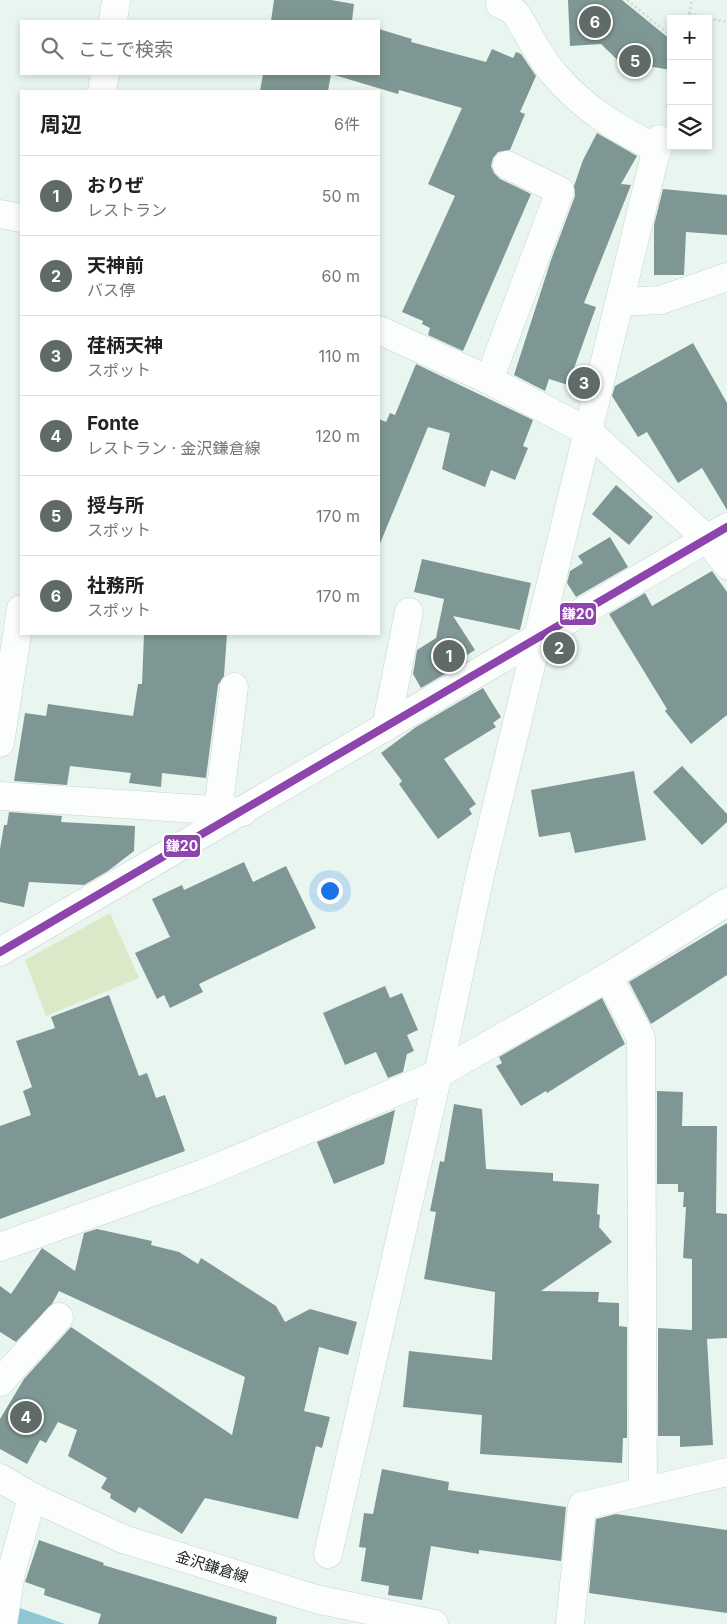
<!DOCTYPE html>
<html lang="ja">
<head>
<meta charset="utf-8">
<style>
  :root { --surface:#fff; --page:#f6f6f6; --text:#202124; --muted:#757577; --line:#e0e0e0; --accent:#606a66 }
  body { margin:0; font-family:Inter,"Noto Sans JP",sans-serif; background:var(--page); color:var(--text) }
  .controls { position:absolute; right:15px; top:15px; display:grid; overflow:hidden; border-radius:0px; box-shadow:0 2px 8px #0003 }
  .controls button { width:45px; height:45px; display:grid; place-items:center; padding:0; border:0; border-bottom:1px solid var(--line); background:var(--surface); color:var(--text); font:25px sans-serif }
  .you { position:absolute; left:329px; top:890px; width:18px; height:18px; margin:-12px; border:4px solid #fff; border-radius:50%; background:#1a73e8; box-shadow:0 0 0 8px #1a73e833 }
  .badge { display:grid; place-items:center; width:32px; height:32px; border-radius:50%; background:var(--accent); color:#fff; font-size:16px; font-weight:700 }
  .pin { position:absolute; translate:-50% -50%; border:2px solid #fff; box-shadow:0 1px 5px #0006 }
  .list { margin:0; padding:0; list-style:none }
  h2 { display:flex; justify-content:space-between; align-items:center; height:65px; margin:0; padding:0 20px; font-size:21px }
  h2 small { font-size:16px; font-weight:400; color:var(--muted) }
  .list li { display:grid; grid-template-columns:32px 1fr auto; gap:15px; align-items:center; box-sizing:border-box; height:80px; padding:0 20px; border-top:1px solid var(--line) }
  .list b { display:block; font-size:19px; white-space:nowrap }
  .list p { margin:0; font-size:16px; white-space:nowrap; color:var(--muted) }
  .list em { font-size:16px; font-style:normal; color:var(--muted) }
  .icon { flex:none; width:28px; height:28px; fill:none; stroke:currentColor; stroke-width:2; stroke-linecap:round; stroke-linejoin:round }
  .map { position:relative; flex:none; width:727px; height:1624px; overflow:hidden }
  .search { position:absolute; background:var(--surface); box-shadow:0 2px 8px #0003; left:20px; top:20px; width:360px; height:55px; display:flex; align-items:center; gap:12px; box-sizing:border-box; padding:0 18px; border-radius:0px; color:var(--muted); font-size:19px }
  .panel { position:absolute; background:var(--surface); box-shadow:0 2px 8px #0003; left:20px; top:90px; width:360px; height:545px; border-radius:0px }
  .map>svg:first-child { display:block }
  .green { fill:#dce9c8 }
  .water { fill:#90c7d3 }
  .building { fill:#7f9794 }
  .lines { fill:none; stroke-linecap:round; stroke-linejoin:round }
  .minor-casing { stroke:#c9d2ce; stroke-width:29 }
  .major-casing { stroke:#c9d2ce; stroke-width:29 }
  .path { stroke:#d8dcda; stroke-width:3; stroke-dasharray:2.5 2.5; stroke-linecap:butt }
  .minor { stroke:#fcfefd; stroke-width:28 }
  .major { stroke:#fcfefd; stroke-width:28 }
  .bus-1-casing { stroke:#fff; stroke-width:11 }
  .bus-1 { stroke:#8e44ad; stroke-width:8 }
  .labels { text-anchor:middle; stroke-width:5; stroke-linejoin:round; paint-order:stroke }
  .street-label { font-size:15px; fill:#161e1b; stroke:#fff }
  .line-badge { stroke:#fff; stroke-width:2 }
  .badge-label { font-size:14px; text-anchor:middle; font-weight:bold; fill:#fff }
</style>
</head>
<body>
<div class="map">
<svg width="727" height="1624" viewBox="0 0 727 1624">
  <rect width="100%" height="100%" fill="#e9f6f0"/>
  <!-- green -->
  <path class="green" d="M110,913L139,978L46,1016L25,960Z"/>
  <!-- water -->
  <path class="water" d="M0,1601L65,1624H0Z"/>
  <!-- building -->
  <g class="building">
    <path d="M274,0H331L354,4L352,21H271Z"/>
    <path d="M568,0H622L671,40V70L647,66L636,78L601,44L570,46Z"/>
    <path d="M379,29L412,39L411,42L486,62L492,49L513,58L516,52L521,54L536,76L520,112L525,114L510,150L498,152L493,158L491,166L494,173L500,179L531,194L463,351L428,335L430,328L422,324L423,321L402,312L455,196L428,184L462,108L399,90L398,94L331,74L328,91H260L263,74H379Z"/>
    <path d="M597,133L637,156L621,184L631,185L584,303L596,307L568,385L549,379L545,391L514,375L551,260L575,196L574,186L583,160Z"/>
    <path d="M663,189L727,195V235L686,232L684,275H654V225Z"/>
    <path d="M693,343L727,403V510L702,468L678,483L647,432L638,437L612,396L615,386Z"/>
    <path d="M416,364L533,420L523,446L528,448L515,480L491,470L485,487L442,469L450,433L428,427L379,546V419L386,422L390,413L395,415Z"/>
    <path d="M616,485L653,517L629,545L592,514Z"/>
    <path d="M610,537L628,567L576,597L567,583L570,571L583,563L578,556Z"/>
    <path d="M422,559L531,583L520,630L453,616L475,650L464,657L467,661L421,688L413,674L417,650L436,638L444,599L414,592Z"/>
    <path d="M712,571L727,592V715L691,744L665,711L667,709L609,614L645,593L652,606Z"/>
    <path d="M144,634H227L224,676L218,685L206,778L162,773L161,787L129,783L131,773L70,766L67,785L14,781L25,713L46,716L48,704L133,716L138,684H142Z"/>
    <path d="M483,688L501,717L493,723L496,727L444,759L476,804L469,809L472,814L438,839L399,784L402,781L381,753L416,727Z"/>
    <path d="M682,766L727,814V822L702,845L653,792Z"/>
    <path d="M634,771L646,840L575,853L570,832L539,837L531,790Z"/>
    <path d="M9,812L62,816L61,822L135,826L134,851L108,871L84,885L29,882L24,907L0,902V849L4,825H7Z"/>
    <path d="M244,862L253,882L286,866L316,928L199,984L203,992L170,1008L164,995L157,999L135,953L170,937L152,899L182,885L184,890Z"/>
    <path d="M727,923V975L651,1024L629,982Z"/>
    <path d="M385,986L390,998L402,993L418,1030L407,1035L414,1051L407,1054L403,1072L388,1078L376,1052L345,1065L323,1013Z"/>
    <path d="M109,995L139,1076L147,1073L156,1098L165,1095L185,1151L0,1219V1126L31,1115L23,1091L32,1087L16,1041L55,1028L51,1017Z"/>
    <path d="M602,998L625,1044L547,1093L546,1091L521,1106L496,1066L502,1063L499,1057Z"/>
    <path d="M657,1091L683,1092L682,1126H717L716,1213L727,1214V1338L707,1339L713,1445L680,1447V1436H658V1328L692,1330V1259L683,1258L686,1207H683L684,1192H678V1184H657Z"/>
    <path d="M454,1104L482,1109L486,1169L553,1173V1181L599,1184L597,1214L600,1215L599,1227L612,1242L541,1291L599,1292L598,1302L619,1303V1326L627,1327V1438H623L622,1463L480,1454L482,1415L403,1407L409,1351L492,1360L495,1292L424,1279L436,1212L430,1211L440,1161L444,1162Z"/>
    <path d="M395,1110L384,1164L334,1184L317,1142Z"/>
    <path d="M97,1229L152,1241L151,1245L179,1252L198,1264L201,1258L276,1306L285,1322L310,1309L357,1322L348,1355L319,1347L304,1411L330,1417L322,1448L316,1446L298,1519L205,1498L182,1534L139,1507L135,1513L110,1498L111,1494L101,1488L107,1478L68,1456L77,1430L58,1422L46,1443L40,1440L27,1464L0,1449V1419L24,1379L71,1327L232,1435L245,1377L59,1291L52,1304L16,1342L0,1332V1286L11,1294L42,1248L75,1271L84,1233Z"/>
    <path d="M382,1469L449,1482L448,1490L566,1507L561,1561L479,1550V1554L431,1546L422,1600L388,1595L389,1586L361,1581L366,1548L359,1547L364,1513L373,1514Z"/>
    <path d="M616,1514L727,1530V1613L589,1593L596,1519Z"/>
    <path d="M39,1540L104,1563L103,1565L277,1617L276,1624H98L101,1614L44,1595L45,1589L25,1582Z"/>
  </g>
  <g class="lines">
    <!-- minor casing -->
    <g class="minor-casing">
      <g id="minor">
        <path d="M500,4C505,7 513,9 516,14C529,34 539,57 555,75C584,109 619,130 658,149"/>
        <path d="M113,21L116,0"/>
        <path d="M102,91L105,74"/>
        <path d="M0,214L21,218"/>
        <path d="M620,302L661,300L727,277"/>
        <path d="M379,330L489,380L589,432L707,539L727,565"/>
        <path d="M489,380L560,191L507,165"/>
        <path d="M386,727L409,612"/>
        <path d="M0,743L21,609"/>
        <path d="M0,796L243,812"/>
        <path d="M218,810L234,687"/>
        <path d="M0,952L727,527"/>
        <path d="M608,977L641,1038L643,1492"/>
        <path d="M0,1247L202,1174L438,1074L608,977L727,902"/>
        <path d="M0,1382L59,1317"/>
        <path d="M328,1554L438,1074L480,875L659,139"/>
        <path d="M3,1624L11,1573L32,1497"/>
        <path d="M570,1624L582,1506L727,1472"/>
      </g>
    </g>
    <!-- major casing -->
    <g class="major-casing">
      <path id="major" d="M0,1478L32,1497L123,1539L316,1599L434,1624"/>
    </g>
    <!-- path -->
    <g class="path">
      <path d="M627,0L671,36"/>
      <path d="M689,14L727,22"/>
      <path d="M688,19L692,0"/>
      <path d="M667,108L671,94"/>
    </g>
    <!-- minor -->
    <use href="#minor" class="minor"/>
    <!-- major -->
    <use href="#major" class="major"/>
    <!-- bus-1 casing -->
    <g class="bus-1-casing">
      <path id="bus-1" d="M0,952L727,527"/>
    </g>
    <!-- bus-1 -->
    <use href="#bus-1" class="bus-1"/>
  </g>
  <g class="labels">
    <!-- street labels -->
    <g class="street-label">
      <text transform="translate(212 1567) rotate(17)" y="5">金沢鎌倉線</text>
    </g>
  </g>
  <g class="line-badge">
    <rect x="559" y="602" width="38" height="24" rx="5" fill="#8e44ad"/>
    <rect x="163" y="834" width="38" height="24" rx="5" fill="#8e44ad"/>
  </g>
  <g class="badge-label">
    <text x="578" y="619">鎌20</text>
    <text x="182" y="851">鎌20</text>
  </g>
</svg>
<div class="controls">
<button>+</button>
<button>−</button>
<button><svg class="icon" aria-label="layers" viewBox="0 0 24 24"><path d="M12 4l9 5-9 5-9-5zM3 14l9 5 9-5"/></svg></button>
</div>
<div class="you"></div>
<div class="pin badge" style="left:449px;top:656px">1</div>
<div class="pin badge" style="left:559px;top:648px">2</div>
<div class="pin badge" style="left:584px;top:383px">3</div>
<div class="pin badge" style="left:26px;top:1417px">4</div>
<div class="pin badge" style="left:635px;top:61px">5</div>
<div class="pin badge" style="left:595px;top:22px">6</div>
<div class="search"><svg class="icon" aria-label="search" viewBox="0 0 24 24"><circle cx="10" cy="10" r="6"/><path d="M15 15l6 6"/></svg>ここで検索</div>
<section class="panel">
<h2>周辺<small>6件</small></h2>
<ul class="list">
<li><span class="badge">1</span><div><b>おりぜ</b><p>レストラン</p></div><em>50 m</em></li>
<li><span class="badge">2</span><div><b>天神前</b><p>バス停</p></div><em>60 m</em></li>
<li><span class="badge">3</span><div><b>荏柄天神</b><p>スポット</p></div><em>110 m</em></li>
<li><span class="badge">4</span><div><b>Fonte</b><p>レストラン · 金沢鎌倉線</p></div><em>120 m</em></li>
<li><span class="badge">5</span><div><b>授与所</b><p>スポット</p></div><em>170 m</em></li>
<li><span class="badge">6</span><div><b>社務所</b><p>スポット</p></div><em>170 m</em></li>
</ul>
</section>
</div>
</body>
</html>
